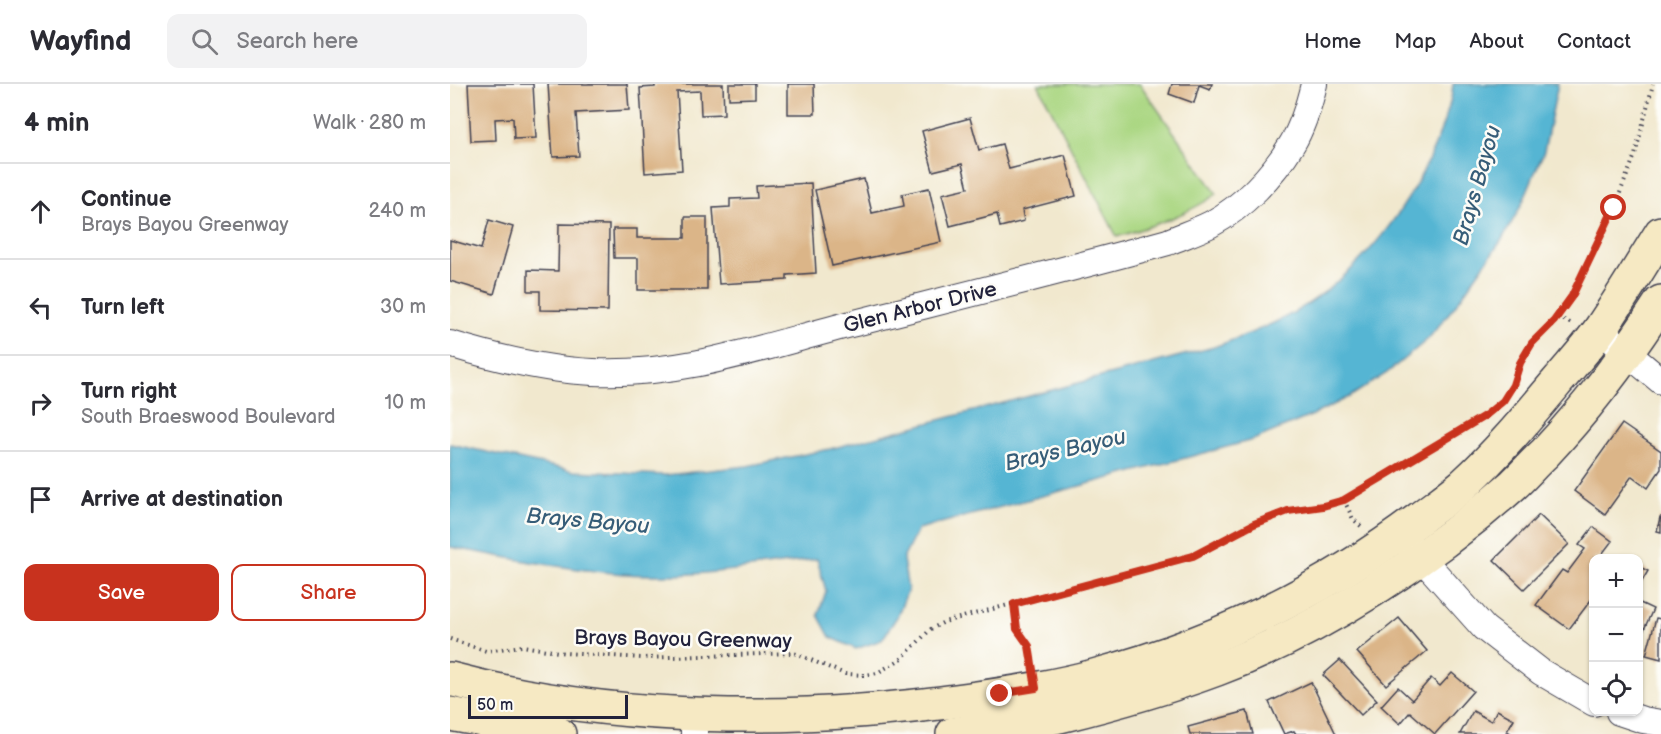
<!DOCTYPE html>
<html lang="en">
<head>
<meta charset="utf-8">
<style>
  :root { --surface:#fff; --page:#f2f2f3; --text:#2b2b33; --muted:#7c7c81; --line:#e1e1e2; --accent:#c8321e }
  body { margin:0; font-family:"Balsamiq Sans",sans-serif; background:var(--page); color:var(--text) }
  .controls { position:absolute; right:18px; bottom:18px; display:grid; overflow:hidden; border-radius:12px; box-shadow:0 2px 4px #0004 }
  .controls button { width:54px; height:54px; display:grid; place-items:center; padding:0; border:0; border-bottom:2px solid var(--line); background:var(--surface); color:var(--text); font:30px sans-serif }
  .scale { position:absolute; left:18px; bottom:15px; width:160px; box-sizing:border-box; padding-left:6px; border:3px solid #22223b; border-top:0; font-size:16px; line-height:21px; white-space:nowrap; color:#22223b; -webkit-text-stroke:4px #fdfcf7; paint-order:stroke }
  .stop { position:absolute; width:18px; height:18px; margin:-14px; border:4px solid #c8321e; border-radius:50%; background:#fff }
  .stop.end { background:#c8321e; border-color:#fff; box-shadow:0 2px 6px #0008 }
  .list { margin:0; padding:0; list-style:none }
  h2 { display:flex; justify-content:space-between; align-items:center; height:78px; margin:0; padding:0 24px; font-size:26px }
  h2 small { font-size:20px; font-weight:400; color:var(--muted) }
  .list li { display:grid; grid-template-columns:39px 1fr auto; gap:18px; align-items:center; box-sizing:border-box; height:96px; padding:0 24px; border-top:2px solid var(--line) }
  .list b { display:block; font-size:22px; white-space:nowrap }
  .list p { margin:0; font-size:20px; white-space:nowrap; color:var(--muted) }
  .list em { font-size:20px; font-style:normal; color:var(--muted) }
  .actions { display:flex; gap:12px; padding:18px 24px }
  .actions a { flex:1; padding:14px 0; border:2px solid var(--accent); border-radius:12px; text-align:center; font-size:21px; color:var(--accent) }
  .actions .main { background:var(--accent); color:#fff }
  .icon { flex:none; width:33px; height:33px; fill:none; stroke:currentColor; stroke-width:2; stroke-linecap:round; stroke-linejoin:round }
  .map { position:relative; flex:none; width:1211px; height:650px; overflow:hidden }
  header { display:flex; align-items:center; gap:36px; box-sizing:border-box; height:84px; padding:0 30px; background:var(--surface); border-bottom:2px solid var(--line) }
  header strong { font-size:28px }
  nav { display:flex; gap:33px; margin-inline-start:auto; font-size:21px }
  .search { width:420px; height:54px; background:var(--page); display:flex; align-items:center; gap:15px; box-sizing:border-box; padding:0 21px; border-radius:12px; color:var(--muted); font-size:22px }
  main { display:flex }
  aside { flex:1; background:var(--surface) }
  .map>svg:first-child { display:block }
  .green { fill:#abd783; stroke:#667c5f; stroke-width:1.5 }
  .water { fill:#54b5d3; stroke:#3b6c87; stroke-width:1.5 }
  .building { fill:#dbb588 }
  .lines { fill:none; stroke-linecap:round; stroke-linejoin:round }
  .street-casing { stroke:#414051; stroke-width:28 }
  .secondary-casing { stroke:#414051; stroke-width:36 }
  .path { stroke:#414051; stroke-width:4; stroke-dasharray:1.5 4.5; stroke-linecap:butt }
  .street { stroke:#fff; stroke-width:26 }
  .secondary { stroke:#f6e9c3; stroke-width:33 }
  .route { stroke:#c8321e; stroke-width:8 }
  .labels { text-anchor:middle; stroke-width:5; stroke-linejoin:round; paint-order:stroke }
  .street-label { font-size:21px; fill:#22223b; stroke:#fdfcf7 }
  .water-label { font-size:22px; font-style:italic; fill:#365d78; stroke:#fdfcf7 }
</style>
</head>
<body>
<header>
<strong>Wayfind</strong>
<div class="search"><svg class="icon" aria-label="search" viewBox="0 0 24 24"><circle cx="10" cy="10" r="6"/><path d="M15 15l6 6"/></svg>Search here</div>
<nav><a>Home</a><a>Map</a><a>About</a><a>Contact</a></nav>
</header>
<main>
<aside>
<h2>4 min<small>Walk · 280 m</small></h2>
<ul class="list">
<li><svg class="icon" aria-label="ahead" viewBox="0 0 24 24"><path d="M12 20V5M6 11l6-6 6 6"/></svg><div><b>Continue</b><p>Brays Bayou Greenway</p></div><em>240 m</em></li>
<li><svg class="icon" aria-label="left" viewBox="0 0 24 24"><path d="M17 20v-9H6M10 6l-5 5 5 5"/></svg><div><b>Turn left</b></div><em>30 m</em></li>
<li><svg class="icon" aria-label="right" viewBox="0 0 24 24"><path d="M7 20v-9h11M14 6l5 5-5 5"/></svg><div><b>Turn right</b><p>South Braeswood Boulevard</p></div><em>10 m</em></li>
<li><svg class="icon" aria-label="arrive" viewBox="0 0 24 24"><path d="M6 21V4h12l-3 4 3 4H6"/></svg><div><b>Arrive at destination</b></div></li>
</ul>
<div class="actions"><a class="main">Save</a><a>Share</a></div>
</aside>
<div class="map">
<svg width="1211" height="650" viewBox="0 0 1211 650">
  <rect width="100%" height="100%" fill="#fdfcf7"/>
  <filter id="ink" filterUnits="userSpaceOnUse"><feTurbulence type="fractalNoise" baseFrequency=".0167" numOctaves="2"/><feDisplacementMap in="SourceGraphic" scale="12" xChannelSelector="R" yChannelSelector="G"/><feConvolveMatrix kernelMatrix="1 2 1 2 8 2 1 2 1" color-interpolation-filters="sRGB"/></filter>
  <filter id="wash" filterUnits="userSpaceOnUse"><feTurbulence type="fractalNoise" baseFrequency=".008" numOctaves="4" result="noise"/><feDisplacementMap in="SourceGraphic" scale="24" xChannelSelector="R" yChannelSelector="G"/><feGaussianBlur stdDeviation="1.35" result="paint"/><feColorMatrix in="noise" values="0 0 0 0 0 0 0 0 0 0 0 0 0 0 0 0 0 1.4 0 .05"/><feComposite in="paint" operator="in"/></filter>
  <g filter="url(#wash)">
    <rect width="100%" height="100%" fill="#f1e8ce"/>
    <!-- green -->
    <path class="green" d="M588,0H690L767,110C735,132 704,141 667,153Z"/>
    <!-- water -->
    <path class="water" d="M1003,0H1108L1094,67L1071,122L1051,157L1004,223L978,255L937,289L901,312L863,331L803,356L468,445L453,475L458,506L447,533L432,556L406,565L380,553L368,531L376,507L367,475C300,484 231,496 163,489C108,484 54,473 0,463V360L124,387L216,391L297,382L380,365L764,263C791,253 818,243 843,229C911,190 964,120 990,48C996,32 1002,17 1003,0Z"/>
    <g id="blocks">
      <!-- building -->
      <g class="building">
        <path d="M18,0H83L86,54L64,55L63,34L45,35L46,56L21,57Z"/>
        <path d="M98,0H177L179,26L126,29L129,72L103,73Z"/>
        <path d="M205,0H273L274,30L251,31L250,7L227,8L232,86L195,89L190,4L205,3Z"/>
        <path d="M279,0H305V14L279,15Z"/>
        <path d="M338,0H364L365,30H338Z"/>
        <path d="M722,0H762L760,5L749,1L744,19L719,10Z"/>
        <path d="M520,34L529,66L552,60L559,85L615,71L626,112L572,126L574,137L550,143L547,130L500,142L492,110L518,104L512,80L483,87L472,47Z"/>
        <path d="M414,95L422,129L454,122L452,110L479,104L491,158L382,182L365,106Z"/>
        <path d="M361,99L366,189L337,191V196L269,200L263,124L280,123V115L307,114L306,102Z"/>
        <path d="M235,133H257V206H188V174H164L163,145H187V154H235Z"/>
        <path d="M39,136L63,143L44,210L0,197V156L31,165Z"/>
        <path d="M109,140L159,141L158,227L90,226V207H78V186L108,187Z"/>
        <path d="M1172,340L1211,367V385L1198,404L1182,392L1155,430L1124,407Z"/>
        <path d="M1089,431L1119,460L1074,505L1044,476Z"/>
        <path d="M1210,433H1211V448L1207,447Z"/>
        <path d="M1143,443L1162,457L1149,474H1144V512L1119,545L1086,521L1112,486L1117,489L1135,465L1129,461Z"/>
        <path d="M1188,482L1198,487L1188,504Z"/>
        <path d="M1188,518L1203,525L1188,559Z"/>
        <path d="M949,534L977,567L936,601L907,568Z"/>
        <path d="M1206,534L1211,535V575L1196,571Z"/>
        <path d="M890,576L927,616L911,631L873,591Z"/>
        <path d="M1002,589L1023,607L985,650L960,628L950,640L931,622L948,603L962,616L981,594L990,602Z"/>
        <path d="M861,598L886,650H846L844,647L834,650L819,618Z"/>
        <path d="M1047,626L1064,635L1057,647L1062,650H1010L1023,627L1041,637Z"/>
        <path d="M797,627L803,650H740L738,643Z"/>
      </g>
    </g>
  </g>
  <g filter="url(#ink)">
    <use href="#blocks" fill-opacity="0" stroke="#414051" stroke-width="1.5"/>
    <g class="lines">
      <!-- street casing -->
      <g class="street-casing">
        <g id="street">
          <path d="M1150,246L1211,297"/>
          <path d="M0,260C46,274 94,286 143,288C233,292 315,262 401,240C507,213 613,187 718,158C732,152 747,147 761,140C793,123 823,91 842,60C853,42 859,21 864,0"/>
          <path d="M959,460L1034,544L1091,588L1144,619"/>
          <path d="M1169,628L1193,636L1211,639"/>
          <path d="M244,629V650"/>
        </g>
      </g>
      <!-- secondary casing -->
      <g class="secondary-casing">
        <g id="secondary">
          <path d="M0,595C165,639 352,639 520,615C561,609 604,603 644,592C761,561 872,508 969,435C983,424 999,413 1013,401C1048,369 1077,334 1107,298C1122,280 1138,263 1151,244C1172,213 1191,181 1211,149"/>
          <path d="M0,630L109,650"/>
          <path d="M503,650C538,644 575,640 610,632C663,619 716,604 767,585C870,547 981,474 1063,401C1074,391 1084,379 1095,369C1139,322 1177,271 1211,218"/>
        </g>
      </g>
      <!-- path -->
      <g class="path">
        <path d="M1108,233L1122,240"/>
        <path d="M894,416L903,435L912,443"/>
        <path d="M564,520L567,545L579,562L583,579"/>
        <path d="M0,555L36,567L72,562L115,569L192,574L344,569L395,590L415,591L427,589L451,575L481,545L494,538L743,472L804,440L839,427L873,422L894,416L1036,331L1053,317L1063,301L1070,279L1081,259L1105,237L1122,212L1164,124L1185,71L1203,0"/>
      </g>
      <!-- street -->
      <use href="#street" class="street"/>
      <!-- secondary -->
      <use href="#secondary" class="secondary"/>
    </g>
  </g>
  <g class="lines" filter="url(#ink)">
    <!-- route -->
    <path class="route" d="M550,610L586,604L579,562L567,545L564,520L743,472L804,440L838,427L873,422L894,416L1036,331L1053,317L1063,301L1070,279L1082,259L1104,237L1122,212L1164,124"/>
  </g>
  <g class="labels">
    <!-- street labels -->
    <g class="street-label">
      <text transform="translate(470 223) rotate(-14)" y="7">Glen Arbor Drive</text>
      <text transform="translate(233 555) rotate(1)" y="7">Brays Bayou Greenway</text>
    </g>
    <!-- water labels -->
    <g class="water-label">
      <text transform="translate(1026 101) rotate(-74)" y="8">Brays Bayou</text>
      <text transform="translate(615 365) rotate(-13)" y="8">Brays Bayou</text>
      <text transform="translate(138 436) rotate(5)" y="8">Brays Bayou</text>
    </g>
  </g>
</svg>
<div class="controls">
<button>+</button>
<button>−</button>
<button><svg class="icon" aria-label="locate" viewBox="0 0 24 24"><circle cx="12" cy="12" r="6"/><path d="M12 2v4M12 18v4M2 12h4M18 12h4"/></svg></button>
</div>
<div class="scale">50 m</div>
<div class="stop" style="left:1164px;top:124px"></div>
<div class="stop end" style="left:550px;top:610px"></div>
</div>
</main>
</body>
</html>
